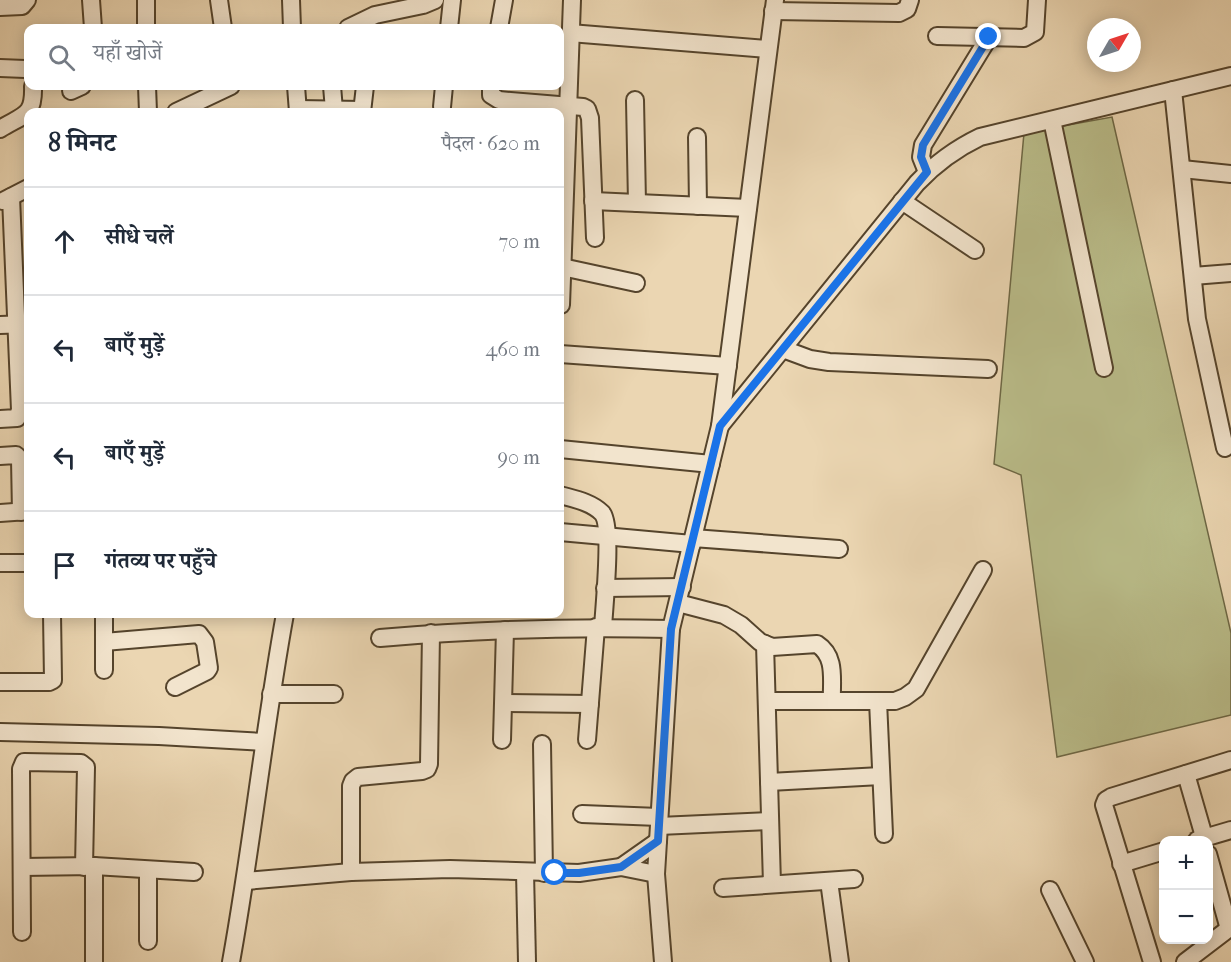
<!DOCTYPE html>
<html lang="hi">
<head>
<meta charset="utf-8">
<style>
  :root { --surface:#fff; --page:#f6f6f7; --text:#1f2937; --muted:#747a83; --line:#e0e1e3 }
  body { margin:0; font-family:"IM FELL French Canon","Noto Serif Devanagari",serif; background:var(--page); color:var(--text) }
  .controls { position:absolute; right:18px; bottom:18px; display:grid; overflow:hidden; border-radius:12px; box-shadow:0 3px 15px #0003 }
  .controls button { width:54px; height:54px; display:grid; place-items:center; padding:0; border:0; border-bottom:2px solid var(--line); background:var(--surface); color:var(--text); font:30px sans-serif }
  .compass { position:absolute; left:1087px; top:18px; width:54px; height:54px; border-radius:50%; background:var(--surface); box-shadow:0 3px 15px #0003; rotate:51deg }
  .stop { position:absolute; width:18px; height:18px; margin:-14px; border:4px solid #1a73e8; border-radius:50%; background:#fff }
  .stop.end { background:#1a73e8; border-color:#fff; box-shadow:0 2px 6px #0008 }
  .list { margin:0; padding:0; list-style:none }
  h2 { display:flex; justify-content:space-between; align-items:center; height:78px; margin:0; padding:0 24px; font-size:26px }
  h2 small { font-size:20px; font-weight:400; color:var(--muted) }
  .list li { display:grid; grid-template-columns:39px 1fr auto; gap:18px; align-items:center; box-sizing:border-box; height:108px; padding:0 24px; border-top:2px solid var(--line) }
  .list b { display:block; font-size:22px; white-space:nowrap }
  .list em { font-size:20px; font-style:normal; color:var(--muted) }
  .icon { flex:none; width:33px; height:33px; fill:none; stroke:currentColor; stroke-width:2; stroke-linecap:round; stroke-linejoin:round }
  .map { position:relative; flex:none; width:1231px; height:962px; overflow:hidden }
  .search { position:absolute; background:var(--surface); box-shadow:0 3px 15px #0003; left:24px; top:24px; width:540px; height:66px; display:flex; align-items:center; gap:15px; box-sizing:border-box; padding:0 21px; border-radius:12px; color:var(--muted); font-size:22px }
  .panel { position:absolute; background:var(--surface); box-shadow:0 3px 15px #0003; left:24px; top:108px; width:540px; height:510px; border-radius:12px }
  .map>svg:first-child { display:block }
  .green { fill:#babd8a; stroke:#6e6845; stroke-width:1.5 }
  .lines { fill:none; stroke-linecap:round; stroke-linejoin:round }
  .minor-casing { stroke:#55442c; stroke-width:20 }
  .minor { stroke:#f2e4cd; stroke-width:16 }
  .route { stroke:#1a73e8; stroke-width:8 }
</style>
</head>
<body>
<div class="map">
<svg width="1231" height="962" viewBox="0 0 1231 962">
  <rect width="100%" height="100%" fill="#ebd6b2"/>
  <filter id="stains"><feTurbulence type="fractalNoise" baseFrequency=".00333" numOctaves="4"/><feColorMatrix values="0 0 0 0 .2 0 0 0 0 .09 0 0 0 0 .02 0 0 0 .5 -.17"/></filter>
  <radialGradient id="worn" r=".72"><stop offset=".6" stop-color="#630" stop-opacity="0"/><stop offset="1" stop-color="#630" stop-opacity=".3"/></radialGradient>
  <!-- green -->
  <path class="green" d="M1112,117L1231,633V715L1057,757L1021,475L994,464L1024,133Z"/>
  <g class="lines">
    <!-- minor casing -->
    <g class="minor-casing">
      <g id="minor">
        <path d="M91,0L93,28"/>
        <path d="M146,0V28"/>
        <path d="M219,0L223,28"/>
        <path d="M291,0L292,28"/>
        <path d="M0,7L22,6L27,0"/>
        <path d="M773,11L899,13L907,9L910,0"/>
        <path d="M348,28L375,15L423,5L435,0"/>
        <path d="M449,28L452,0"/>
        <path d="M499,28L504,0"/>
        <path d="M570,33L768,49"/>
        <path d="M937,36L1024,38L1035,32L1037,0"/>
        <path d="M0,68L25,69L28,70"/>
        <path d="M147,86L148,112"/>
        <path d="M296,86L298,112"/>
        <path d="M332,86L334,110"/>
        <path d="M491,86V95L499,100L583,107L587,109L590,118L595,238"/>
        <path d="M1173,90L1197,319L1225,448"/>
        <path d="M71,91L82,86"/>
        <path d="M635,100L637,203"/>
        <path d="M442,107L444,86"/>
        <path d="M298,109L362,110"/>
        <path d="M176,112L231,86"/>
        <path d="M362,112L365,86"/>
        <path d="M1052,120L1104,368"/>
        <path d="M0,129C24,114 34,117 33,86"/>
        <path d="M697,137L698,206"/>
        <path d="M1182,169L1231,174"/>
        <path d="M927,172L921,157L923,145L989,37"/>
        <path d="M3,201L28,188"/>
        <path d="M593,201L748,208"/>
        <path d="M902,201L975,250"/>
        <path d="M562,267L636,283"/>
        <path d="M1193,276L1231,273"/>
        <path d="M561,305L572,0"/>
        <path d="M0,325L28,324"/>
        <path d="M783,349L810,359L829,362L988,369"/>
        <path d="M560,354L728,366"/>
        <path d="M0,419L17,418L20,410L11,197"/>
        <path d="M720,426L917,183C936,163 955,149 980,137L1231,76"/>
        <path d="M560,449L711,464"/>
        <path d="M0,456L16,455L20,459L21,512"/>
        <path d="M560,495C574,499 591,502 602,513C613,525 604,607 603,628"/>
        <path d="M0,513L28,511"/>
        <path d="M560,532L692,544"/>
        <path d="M693,538L839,549"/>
        <path d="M0,563H28"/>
        <path d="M605,588L682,587"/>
        <path d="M678,603L724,615L741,625L760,642L772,647L817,644C837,657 831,680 832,701"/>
        <path d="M380,638C477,629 574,627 671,629"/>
        <path d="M104,642L199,634L205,642L209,668L207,671L175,687"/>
        <path d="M765,644L772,884"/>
        <path d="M104,670V614"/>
        <path d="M0,682H49L53,680L52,614"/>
        <path d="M271,694H334"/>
        <path d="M767,701H895L905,697L916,689L983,570"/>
        <path d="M878,701L884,834"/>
        <path d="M504,703L590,704"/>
        <path d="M0,732L159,736L264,742"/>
        <path d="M502,740L505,630"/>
        <path d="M587,740L596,627"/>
        <path d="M542,744L544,873"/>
        <path d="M1186,774L1205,840"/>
        <path d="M769,782L881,776"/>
        <path d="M582,814L659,817"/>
        <path d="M659,826L770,821"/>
        <path d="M1197,840L1231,830"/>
        <path d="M1208,854L1229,929"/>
        <path d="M1121,864L1164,851"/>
        <path d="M22,867L94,866L194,872"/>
        <path d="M621,867L658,841"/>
        <path d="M351,872V786L353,781L358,777L422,771L427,769L429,764L431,633"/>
        <path d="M525,872L527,962"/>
        <path d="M246,881L351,872L450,869L579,873L621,867L656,874"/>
        <path d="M829,881L840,962"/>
        <path d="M723,888L854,879"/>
        <path d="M1050,890L1085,962"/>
        <path d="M22,932L21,769L24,762L81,763L86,767L84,867"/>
        <path d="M148,941V870"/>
        <path d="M94,962V866"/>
        <path d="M231,962C252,846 264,729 285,614"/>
        <path d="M663,962L656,874L671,629L720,426L775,0"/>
        <path d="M1152,962L1104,805L1106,800L1111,797L1231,760"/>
        <path d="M1185,962L1231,927"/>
      </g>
    </g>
    <!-- minor -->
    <use href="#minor" class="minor"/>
  </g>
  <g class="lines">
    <!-- route -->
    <path class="route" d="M555,873H579L621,867L658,841L671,629L720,426L927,172L921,157L923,145L989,37"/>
  </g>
  <rect width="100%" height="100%" filter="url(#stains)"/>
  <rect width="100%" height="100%" fill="url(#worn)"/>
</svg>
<div class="controls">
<button>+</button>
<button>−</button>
</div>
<svg class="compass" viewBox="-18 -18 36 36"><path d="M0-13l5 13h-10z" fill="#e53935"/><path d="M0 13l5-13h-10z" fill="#747a83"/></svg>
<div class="stop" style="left:555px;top:873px"></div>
<div class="stop end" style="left:989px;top:37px"></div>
<div class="search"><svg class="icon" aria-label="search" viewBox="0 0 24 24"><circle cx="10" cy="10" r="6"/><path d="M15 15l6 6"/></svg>यहाँ खोजें</div>
<section class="panel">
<h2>8 मिनट<small>पैदल · 620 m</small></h2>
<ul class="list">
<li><svg class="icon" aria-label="ahead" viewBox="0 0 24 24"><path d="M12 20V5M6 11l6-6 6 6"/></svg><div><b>सीधे चलें</b></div><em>70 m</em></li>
<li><svg class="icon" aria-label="left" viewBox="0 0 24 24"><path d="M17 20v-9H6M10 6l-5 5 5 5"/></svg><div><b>बाएँ मुड़ें</b></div><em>460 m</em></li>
<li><svg class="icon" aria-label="left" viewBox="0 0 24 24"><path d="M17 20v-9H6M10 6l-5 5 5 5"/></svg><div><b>बाएँ मुड़ें</b></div><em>90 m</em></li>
<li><svg class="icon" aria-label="arrive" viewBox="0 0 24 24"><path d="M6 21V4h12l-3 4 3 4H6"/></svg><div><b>गंतव्य पर पहुँचे</b></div></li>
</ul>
</section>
</div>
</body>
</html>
